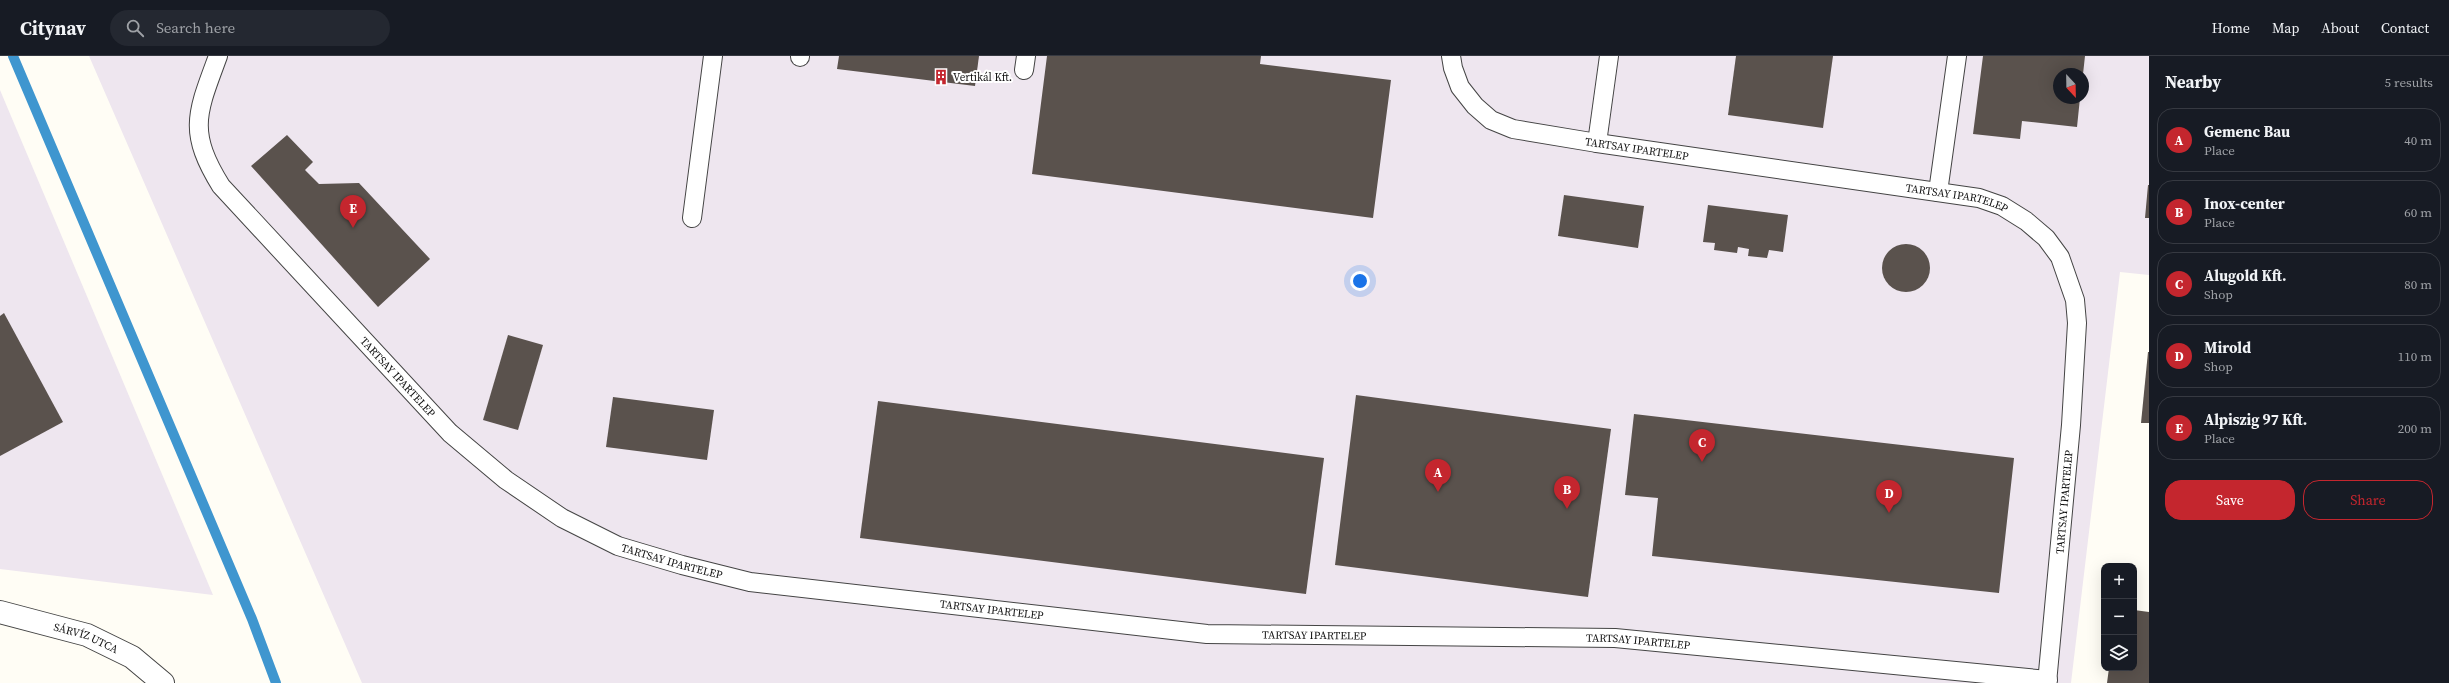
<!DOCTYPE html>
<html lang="en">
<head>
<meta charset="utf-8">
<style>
  :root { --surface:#171b24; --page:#242831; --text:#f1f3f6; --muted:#9ea1a6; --line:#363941; --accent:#c4262e }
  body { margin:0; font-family:"Source Serif 4",serif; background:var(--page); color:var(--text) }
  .controls { position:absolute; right:12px; bottom:12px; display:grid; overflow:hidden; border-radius:8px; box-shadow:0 4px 16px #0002 }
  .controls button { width:36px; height:36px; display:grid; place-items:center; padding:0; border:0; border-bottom:1px solid var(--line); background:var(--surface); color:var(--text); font:20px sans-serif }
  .compass { position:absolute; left:2053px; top:12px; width:36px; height:36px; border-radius:50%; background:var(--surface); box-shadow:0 4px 16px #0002; rotate:158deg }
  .you { position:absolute; left:1360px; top:225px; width:14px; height:14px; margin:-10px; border:3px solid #fff; border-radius:50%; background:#1a73e8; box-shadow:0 0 0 6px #1a73e833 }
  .badge { display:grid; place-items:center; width:26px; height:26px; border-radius:50%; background:var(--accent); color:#fff; font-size:13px; font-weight:700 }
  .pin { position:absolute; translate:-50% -33px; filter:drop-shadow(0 1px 2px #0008) }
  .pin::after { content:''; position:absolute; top:21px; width:14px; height:12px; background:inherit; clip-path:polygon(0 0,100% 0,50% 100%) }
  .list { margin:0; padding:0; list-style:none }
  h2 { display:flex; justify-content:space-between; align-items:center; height:52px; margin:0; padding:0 16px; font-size:17px }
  h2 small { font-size:13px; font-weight:400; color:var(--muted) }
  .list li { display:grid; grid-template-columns:26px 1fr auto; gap:12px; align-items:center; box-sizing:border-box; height:64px; margin:0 8px 8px; padding:0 8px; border:1px solid var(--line); border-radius:16px }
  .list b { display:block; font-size:15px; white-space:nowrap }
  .list p { margin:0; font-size:13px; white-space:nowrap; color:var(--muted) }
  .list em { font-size:13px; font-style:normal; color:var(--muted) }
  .actions { display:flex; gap:8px; padding:12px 16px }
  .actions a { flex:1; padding:9px 0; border:1px solid var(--accent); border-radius:16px; text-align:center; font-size:14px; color:var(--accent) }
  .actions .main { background:var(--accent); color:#fff }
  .icon { flex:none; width:22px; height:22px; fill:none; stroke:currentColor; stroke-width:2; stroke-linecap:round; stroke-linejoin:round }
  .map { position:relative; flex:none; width:2149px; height:627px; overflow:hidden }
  header { display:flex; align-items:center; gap:24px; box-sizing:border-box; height:56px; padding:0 20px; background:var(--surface); border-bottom:1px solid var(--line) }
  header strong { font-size:19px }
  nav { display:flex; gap:22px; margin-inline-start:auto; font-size:14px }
  .search { width:280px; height:36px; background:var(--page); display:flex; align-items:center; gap:10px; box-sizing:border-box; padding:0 14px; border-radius:22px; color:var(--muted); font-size:15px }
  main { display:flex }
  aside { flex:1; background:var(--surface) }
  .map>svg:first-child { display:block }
  .industrial { fill:#eee6ef; fill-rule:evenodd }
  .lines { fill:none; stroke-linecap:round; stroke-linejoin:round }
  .stream { stroke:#3f96cf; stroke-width:10 }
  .building { fill:#5a524d }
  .service-casing { stroke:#444; stroke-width:20 }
  .minor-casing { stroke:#444; stroke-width:24 }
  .service { stroke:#fff; stroke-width:18 }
  .minor { stroke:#fff; stroke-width:22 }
  .labels { text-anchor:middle; stroke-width:4; stroke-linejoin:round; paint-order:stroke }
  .poi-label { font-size:11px; fill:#111; stroke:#fff; text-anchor:start }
  .street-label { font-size:11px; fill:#111; stroke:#fff }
</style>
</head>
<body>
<header>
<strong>Citynav</strong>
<div class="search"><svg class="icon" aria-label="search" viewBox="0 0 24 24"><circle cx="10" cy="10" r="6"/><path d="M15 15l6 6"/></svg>Search here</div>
<nav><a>Home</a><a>Map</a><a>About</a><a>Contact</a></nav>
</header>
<main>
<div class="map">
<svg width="2149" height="627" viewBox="0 0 2149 627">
  <rect width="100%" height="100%" fill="#fffdf5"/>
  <!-- industrial -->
  <g class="industrial">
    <path d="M89,0H2149V219L2120,216L2071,627H362ZM2059,18H2083V42H2059Z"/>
    <path d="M0,34L213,539L0,513Z"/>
  </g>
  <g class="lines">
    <!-- stream -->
    <path class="stream" d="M13,0L252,563L276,627"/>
  </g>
  <!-- building -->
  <g class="building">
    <path d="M839,0H979L975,30L837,13Z"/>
    <path d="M1047,0H1261L1260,8L1391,24L1373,162L1032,118Z"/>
    <path d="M1736,0H1833L1823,72L1728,59Z"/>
    <path d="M1983,0H2085L2083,18H2059V42H2080L2077,71L2022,65L2020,83L1973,78Z"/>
    <path d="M287,79L313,106L305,114L319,128L359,127L430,203L378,251L251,110Z"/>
    <path d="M2148,129H2149V162H2145Z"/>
    <path d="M1564,139L1644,150L1638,192L1558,180Z"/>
    <path d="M1708,149L1788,159L1783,196L1769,194L1767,202L1748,200L1749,193L1738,191L1737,197L1714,194L1715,187L1703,186Z"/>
    <circle cx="1906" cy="212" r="24"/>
    <path d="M4,257L63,366L0,400V260Z"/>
    <path d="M508,279L543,289L518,374L483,364Z"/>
    <path d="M2148,296H2149V367H2141Z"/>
    <path d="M1356,339L1611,373L1588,541L1335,509Z"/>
    <path d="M613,341L714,354L707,404L606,391Z"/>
    <path d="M878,345L1324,402L1306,538L860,482Z"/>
    <path d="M1634,358L2014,402L1999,537L1652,500L1658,442L1625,439Z"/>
    <path d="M2134,554L2149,556V627H2107L2109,612H2134Z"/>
  </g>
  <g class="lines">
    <!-- service casing -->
    <g class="service-casing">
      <g id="service">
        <path id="s1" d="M218,0C197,57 187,75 221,130L450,377L506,424L562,462L618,490L682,509L750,526L1207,578L1615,582L2048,624"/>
        <path id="s2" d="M1451,0L1453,12L1460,31L1475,50L1491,64L1513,73L1597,87L1979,142L2002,150L2026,165L2046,182L2060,201L2075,244L2077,267L2071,369L2047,627"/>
        <path d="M800,1V0"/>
        <path d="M1024,14L1026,0"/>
        <path d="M1597,87L1609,0"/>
        <path d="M1938,136L1957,0"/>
        <path d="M692,162L713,0"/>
      </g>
    </g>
    <!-- minor casing -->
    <g class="minor-casing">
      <g id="minor">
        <path id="s3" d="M0,556L87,579L132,601L163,627"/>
      </g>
    </g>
    <!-- service -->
    <use href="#service" class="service"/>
    <!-- minor -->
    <use href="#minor" class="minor"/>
  </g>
  <!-- icons -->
  <defs>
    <g id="building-bare" transform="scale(1.2)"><path d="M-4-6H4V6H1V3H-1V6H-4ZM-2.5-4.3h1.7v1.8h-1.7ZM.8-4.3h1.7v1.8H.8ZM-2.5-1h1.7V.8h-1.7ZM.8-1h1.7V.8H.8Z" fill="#c4262e" stroke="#fff" stroke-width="2.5" paint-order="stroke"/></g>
  </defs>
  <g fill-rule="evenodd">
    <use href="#building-bare" x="941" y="21"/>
  </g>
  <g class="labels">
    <!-- poi labels -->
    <g class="poi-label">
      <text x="953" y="25">Vertikál Kft.</text>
    </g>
    <!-- street labels -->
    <g class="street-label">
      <text dy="4" stroke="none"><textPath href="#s2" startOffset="227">TARTSAY IPARTELEP</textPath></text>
      <text dy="4" stroke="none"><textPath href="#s2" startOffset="551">TARTSAY IPARTELEP</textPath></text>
      <text dy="4" stroke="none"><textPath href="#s1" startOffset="398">TARTSAY IPARTELEP</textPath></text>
      <text transform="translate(2064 446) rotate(-85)" y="4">TARTSAY IPARTELEP</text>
      <text dy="4" stroke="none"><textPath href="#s1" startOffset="734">TARTSAY IPARTELEP</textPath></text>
      <text dy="4" stroke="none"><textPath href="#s1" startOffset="1058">TARTSAY IPARTELEP</textPath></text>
      <text dy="4" stroke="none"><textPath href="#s1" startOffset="1382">TARTSAY IPARTELEP</textPath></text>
      <text dy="4" stroke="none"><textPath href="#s3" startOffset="90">SÁRVÍZ UTCA</textPath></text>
      <text dy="4" stroke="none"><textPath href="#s1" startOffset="1706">TARTSAY IPARTELEP</textPath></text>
    </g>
  </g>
</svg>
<div class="controls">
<button>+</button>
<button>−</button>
<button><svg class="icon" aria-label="layers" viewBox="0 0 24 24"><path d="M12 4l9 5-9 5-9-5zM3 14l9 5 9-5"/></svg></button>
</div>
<svg class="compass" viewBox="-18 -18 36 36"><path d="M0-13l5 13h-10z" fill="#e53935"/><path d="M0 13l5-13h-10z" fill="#9ea1a6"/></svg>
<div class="you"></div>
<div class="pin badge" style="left:1438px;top:436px">A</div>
<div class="pin badge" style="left:1567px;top:453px">B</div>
<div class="pin badge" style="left:1702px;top:406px">C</div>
<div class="pin badge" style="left:1889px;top:457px">D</div>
<div class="pin badge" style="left:353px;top:172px">E</div>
</div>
<aside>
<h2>Nearby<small>5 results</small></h2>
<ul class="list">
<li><span class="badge">A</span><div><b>Gemenc Bau</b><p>Place</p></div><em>40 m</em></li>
<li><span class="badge">B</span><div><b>Inox-center</b><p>Place</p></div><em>60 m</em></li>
<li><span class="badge">C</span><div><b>Alugold Kft.</b><p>Shop</p></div><em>80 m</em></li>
<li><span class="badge">D</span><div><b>Mirold</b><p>Shop</p></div><em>110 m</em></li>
<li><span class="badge">E</span><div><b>Alpiszig 97 Kft.</b><p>Place</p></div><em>200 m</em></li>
</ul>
<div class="actions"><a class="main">Save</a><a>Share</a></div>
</aside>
</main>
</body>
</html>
